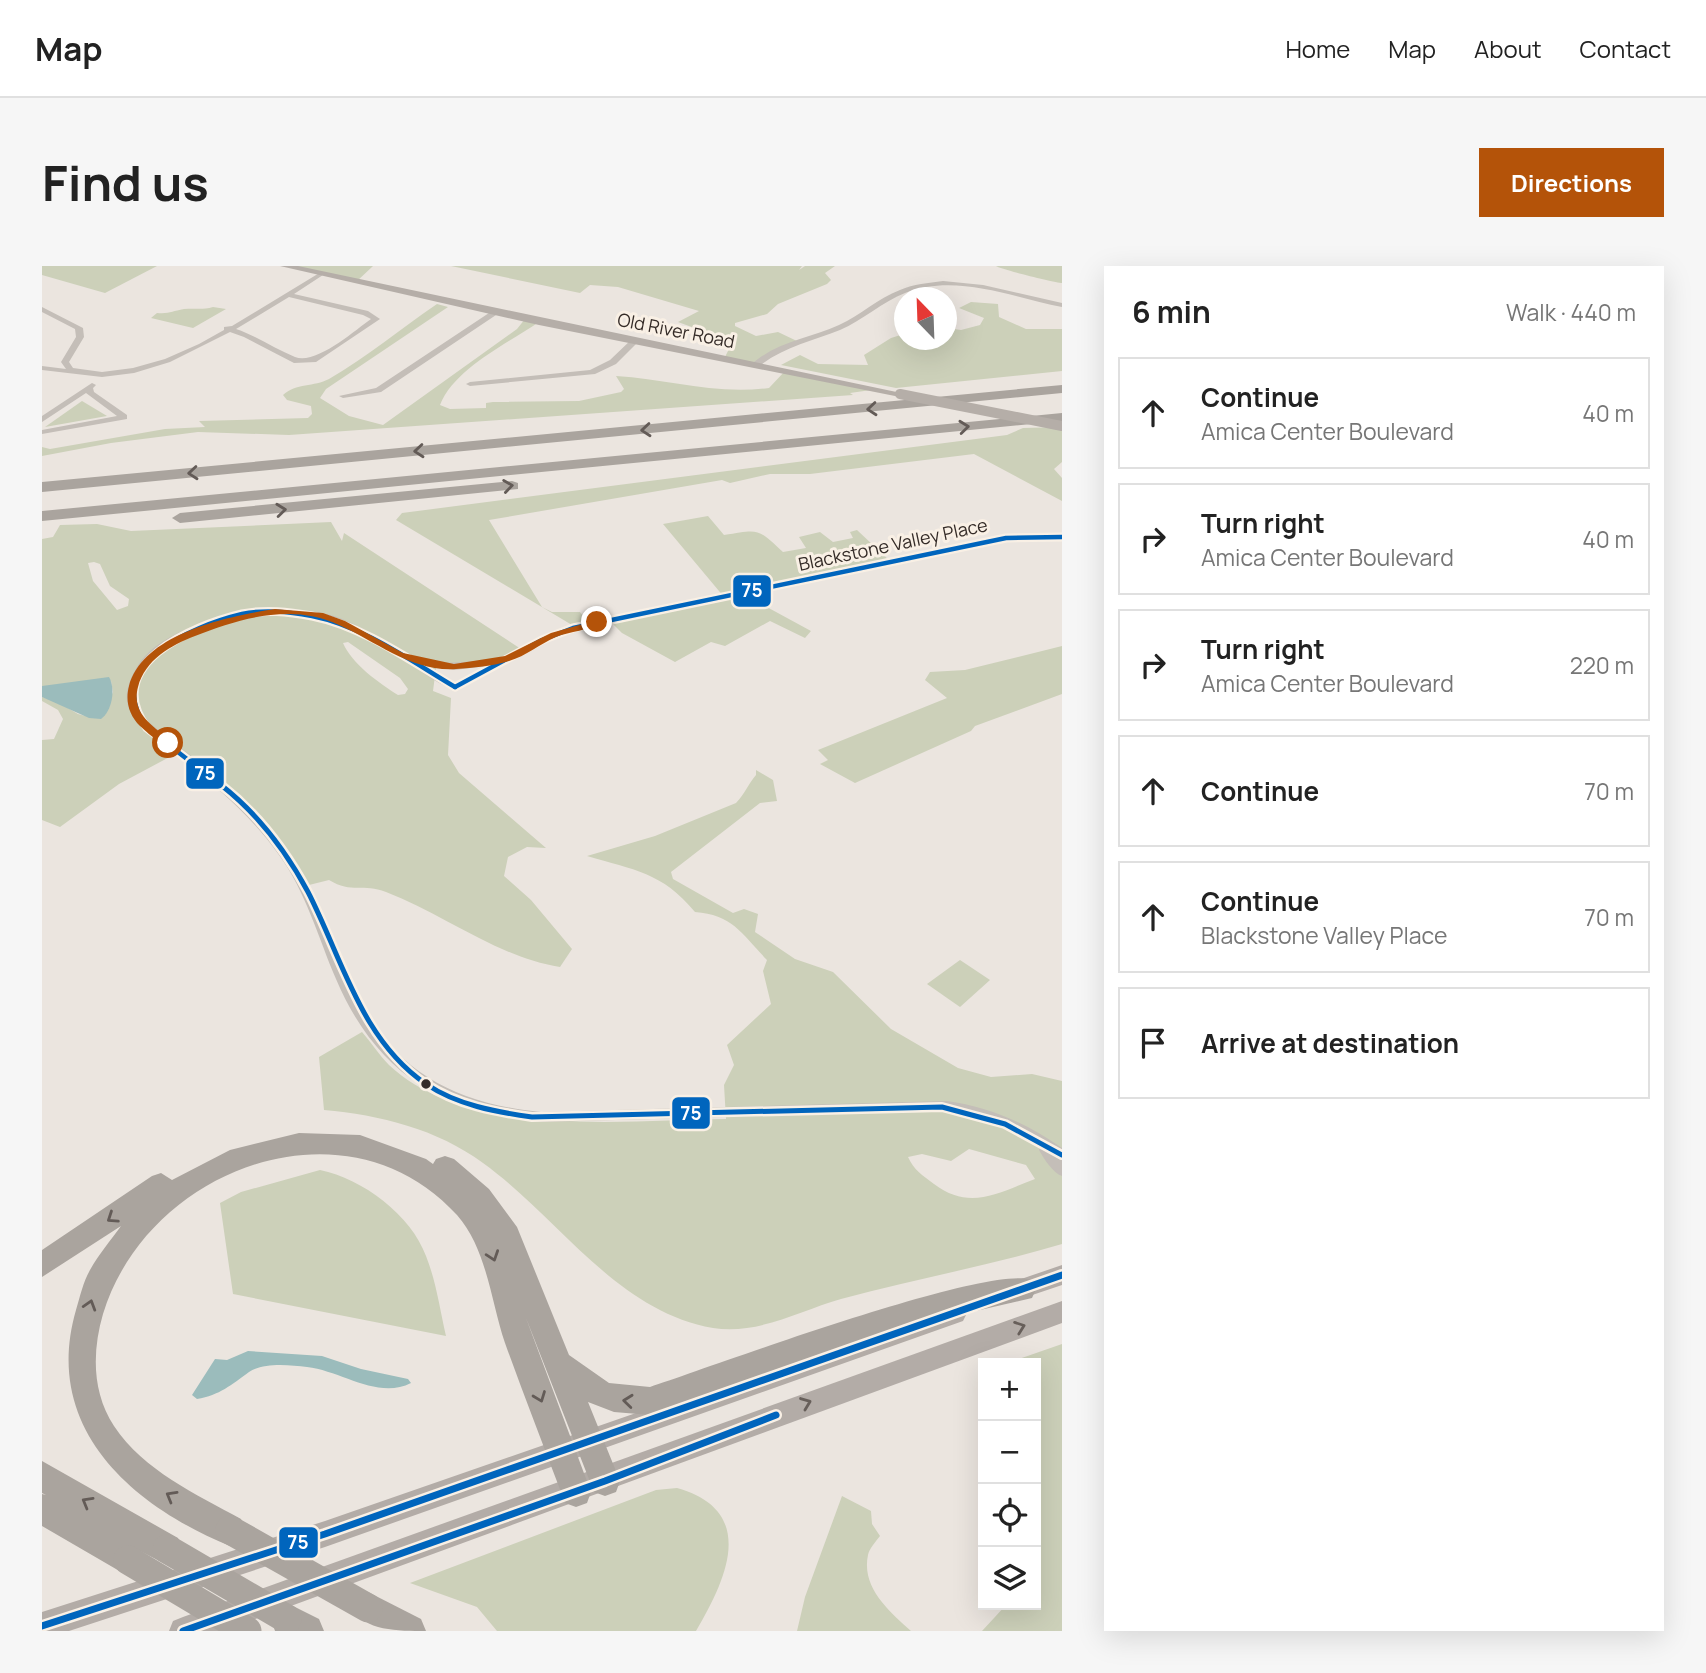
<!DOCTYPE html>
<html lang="en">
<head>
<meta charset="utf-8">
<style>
  :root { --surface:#fff; --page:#f6f6f6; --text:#222; --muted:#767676; --line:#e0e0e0; --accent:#b45309 }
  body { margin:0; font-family:Manrope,sans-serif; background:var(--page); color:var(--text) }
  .controls { position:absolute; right:21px; bottom:21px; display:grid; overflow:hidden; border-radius:0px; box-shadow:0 7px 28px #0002 }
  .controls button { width:63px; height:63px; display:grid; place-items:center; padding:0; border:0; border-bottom:2px solid var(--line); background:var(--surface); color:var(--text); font:35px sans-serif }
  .compass { position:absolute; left:852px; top:21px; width:63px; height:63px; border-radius:50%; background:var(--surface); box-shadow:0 7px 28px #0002; rotate:337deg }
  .stop { position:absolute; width:21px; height:21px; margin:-16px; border:5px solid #b45309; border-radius:50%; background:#fff }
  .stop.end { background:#b45309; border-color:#fff; box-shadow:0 2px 7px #0008 }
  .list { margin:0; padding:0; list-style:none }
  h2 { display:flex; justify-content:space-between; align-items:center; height:91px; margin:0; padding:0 28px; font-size:30px }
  h2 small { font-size:23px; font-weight:400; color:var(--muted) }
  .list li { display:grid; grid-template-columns:46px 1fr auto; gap:21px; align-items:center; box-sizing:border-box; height:112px; margin:0 14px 14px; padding:0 14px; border:2px solid var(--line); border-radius:0px }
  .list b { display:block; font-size:26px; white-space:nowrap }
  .list p { margin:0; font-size:23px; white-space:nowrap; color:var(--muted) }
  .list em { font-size:23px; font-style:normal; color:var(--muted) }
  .icon { flex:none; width:38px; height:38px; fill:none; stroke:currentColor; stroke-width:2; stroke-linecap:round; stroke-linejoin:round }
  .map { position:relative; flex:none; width:1020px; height:1365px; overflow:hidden; border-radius:0px }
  header { display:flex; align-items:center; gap:42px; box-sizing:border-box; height:98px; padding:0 35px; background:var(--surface); border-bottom:2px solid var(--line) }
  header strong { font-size:33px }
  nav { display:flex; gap:38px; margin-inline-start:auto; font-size:24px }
  .intro { display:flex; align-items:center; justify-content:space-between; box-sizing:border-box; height:168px; padding:0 42px }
  h1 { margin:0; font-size:49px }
  .button { padding:18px 32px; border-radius:0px; background:var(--accent); color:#fff; font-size:24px; font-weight:700 }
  main { display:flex; gap:42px; padding:0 42px }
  aside { flex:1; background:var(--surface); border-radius:0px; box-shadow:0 7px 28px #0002 }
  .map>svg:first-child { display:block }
  .green { fill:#ccd0b9; fill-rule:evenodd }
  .water { fill:#9bbcbc }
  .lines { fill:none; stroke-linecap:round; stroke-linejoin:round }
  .minor { fill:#c4beb8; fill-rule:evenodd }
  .secondary { fill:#b5aea8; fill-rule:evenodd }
  .primary { fill:#b3aca7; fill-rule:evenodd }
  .motorway { fill:#aaa49e; fill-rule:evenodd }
  .secondary-bridge { stroke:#b5aea8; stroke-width:10 }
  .motorway-bridge { stroke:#aaa49e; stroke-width:29 }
  .bus-1-far2-casing { stroke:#f9f0e5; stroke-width:9 }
  .bus-1-far1-casing { stroke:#f9f0e5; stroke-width:10 }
  .bus-1-casing { stroke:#f9f0e5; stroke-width:12 }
  .bus-1-far2 { stroke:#0065bd; stroke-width:4.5 }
  .bus-1-far1 { stroke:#0065bd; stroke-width:5 }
  .bus-1 { stroke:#0065bd; stroke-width:7 }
  .oneway { stroke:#635b57 }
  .oneway2 { stroke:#675f5a }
  .route { fill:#b45309 }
  .bus-dot { fill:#342b27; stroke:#f9f0e5; stroke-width:2.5 }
  .labels { text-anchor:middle; stroke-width:6; stroke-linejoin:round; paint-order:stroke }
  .far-street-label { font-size:18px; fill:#342b27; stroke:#f9f0e5 }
  .line-badge { stroke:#f9f0e5; stroke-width:2.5 }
  .badge-label { font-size:19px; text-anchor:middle; font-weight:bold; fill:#fff }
</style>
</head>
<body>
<header>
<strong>Map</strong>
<nav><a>Home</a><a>Map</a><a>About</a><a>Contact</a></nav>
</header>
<div class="intro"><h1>Find us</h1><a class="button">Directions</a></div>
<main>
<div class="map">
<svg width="1020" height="1365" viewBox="0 0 1020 1365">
  <rect width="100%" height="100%" fill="#ebe5df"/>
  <!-- green -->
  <g class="green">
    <path d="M0,0H115L63,27L0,9Z"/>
    <path d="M243,0H331L314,16Z"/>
    <path d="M409,0H760L757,4L763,0H793L783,7L789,14L785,18L736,38L725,48L693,57V60L714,70L736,66L757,76L715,99L682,93L691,75L658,68L655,63L636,56L657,45L576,21L548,19L538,27Z"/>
    <path d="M954,0H1020V17C1013,17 958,3 954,0Z"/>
    <path d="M929,36L956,38L957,51L984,63H1020V105L854,122L739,99L758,89L776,98L826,99L822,89L849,72L862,68V74H904L905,62L919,64L938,59L942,52L917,42Z"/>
    <path d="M395,38L406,41L284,123L278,132L307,150L341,159L475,63L483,53L497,56C465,78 413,102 398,139L408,143L444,142V137L451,136L537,135L579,126L582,123L574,110C626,113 672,129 727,122L743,105L829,124L808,127L811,129L247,169L156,166L69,177L0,190V181L8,183L123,163L163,161L157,155L266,152L270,148L269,140L245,134L241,129C254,117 272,121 287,113C325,91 358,63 395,38Z"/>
    <path d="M171,41L184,43L151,62L109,52L115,47C128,48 130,45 142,43C153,42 161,44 171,41Z"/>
    <path d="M40,135L65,150L3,161Z"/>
    <path d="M1020,161V196L1012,203L1020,212V235L932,188L768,208H728L688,217L680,214L447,254L500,341L510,346H538L548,359L535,362L354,254L360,247L965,169L981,162Z"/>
    <path d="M666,250L682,269C718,263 715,262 741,286L764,282L757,271L778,266L791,276L811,272L808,266L815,264L849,296L706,328L715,339L723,340L769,365L763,372L728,355L683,380L669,376L633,396L580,367L569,356L682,331L621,258Z"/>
    <path d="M289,256L300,275L302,267L482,385C456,400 424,402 394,402L391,425L409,432L406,489L417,507L504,582L485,581L466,591L462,610L489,634L530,683L518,701C455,691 402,648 344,626C321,617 310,628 287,614L263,620C224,564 189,528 135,487L77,518L18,561L0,554V474L12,473L21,453L16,444L0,435V431L14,435L36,448L47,451L61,448L71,426L69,415L0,422V273L11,271L18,259L55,258L89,265ZM52,296L58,298L68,320L87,333L86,340L75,344L51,315L46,297ZM306,376L358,412L366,423L363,428L356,429C337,417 310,398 301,377Z"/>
    <path d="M1020,380V428L933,460L929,465L813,517L778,498L786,494L776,484L905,432L883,414L888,406L923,404Z"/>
    <path d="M714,504L731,514L735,535L718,537L629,606L631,613L691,647L702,643L716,648L713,666L753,693L791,706L849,763L916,802L949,811L990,808L1020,815V978C947,1000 872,1013 799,1033C757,1045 716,1069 671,1062C574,1045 516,951 441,897C395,863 338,849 282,844L277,791L320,766C329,776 337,789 347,799C426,873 582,854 684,853L682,819L692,799L685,779L729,738L721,705L725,694C700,668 691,649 653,646C620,606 592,604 545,590L613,570L694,537C703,528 706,518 714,509ZM927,883L984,899L993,913C956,927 928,945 892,918C880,909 872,904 866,891L880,888L909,895Z"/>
    <path d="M918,694L948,714L918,741L885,718Z"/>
    <path d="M278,904C321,913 369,949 384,990C394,1015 398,1044 404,1070L191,1028L178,937L199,926Z"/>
    <path d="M1020,1078V1365H940L964,1339H994V1097H965Z"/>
    <path d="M635,1222C716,1245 685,1312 654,1365H455L435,1341L368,1317L614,1224Z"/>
    <path d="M800,1230L829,1245L830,1258L838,1270C834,1275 827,1283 826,1289C819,1322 848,1346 869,1365H755L763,1331Z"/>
  </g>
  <!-- water -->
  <g class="water">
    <path d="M67,411C74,423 70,445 59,453L47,452L0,431V420Z"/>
    <path d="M206,1085L280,1090L319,1103L366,1113L369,1117C336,1134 300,1105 265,1101C248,1099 222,1096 207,1106C189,1119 178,1129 155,1133L150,1129L173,1093L185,1094Z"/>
  </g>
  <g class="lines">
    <!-- minor -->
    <g class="minor">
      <path d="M279,6L281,7V9L252,28L326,45L338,53L274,96L252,97L202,71L188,66L128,96L92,107L60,111L0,104V100L24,103L19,96L34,71L33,63L0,46V41L41,62L42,71L27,96L31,102L60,106L91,102L123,93L157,78L182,64V61L190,60ZM247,31L321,49L329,53C312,65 274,99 253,91C233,83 215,70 194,63Z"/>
      <path d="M901,15L941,19L1020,37V41C970,31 913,7 863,27C840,36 821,54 798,64C770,75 741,81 716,101L709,99C733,76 768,72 797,59C819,49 836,32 858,24C872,18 886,17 901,15Z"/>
      <path d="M450,45L457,47L339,126L301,132L297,130L334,122Z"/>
      <path d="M590,73L597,75L574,98L553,108L428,120L424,118L428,116L548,104L568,94Z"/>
      <path d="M50,117L54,119L51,122L52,126L85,149V153L0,168V164L75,150L44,127L0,156V150Z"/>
      <path d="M1020,268V274L964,275L534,364L503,376L413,424C393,417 375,402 357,391C291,351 256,339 179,358C154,365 121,378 105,400C93,418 91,438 105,455C154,495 208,531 245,583C273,622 287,668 306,712C344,800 406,837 499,846L905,835C947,841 985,857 1020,882V910C1011,907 1002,893 997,884L998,881C969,863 939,851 905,845L499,856C400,847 334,807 294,713C276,671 264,626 237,589C200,536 146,499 97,459C80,438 82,424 95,401C124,351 241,334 292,350C312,357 331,368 349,378C356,382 364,389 372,392C397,400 425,396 451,393L455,394L497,372L531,359L964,269ZM384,399L412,404L445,400L413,417Z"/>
    </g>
    <!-- secondary -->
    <path class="secondary" d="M238,0H256L864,128L858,131L497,59Z"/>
    <!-- primary -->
    <g class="primary">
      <path d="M1020,999V1019L967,1037L959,1034L955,1027L959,1020Z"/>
      <path d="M1020,1035V1057L181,1365H127L131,1355L141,1351Z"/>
      <path d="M913,1036L921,1039L925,1047L921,1055L283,1281L27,1365H0V1346L283,1255Z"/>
    </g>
    <!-- motorway -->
    <g class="motorway">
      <path d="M1020,119V127L0,226V216Z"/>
      <path d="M1020,147V155L0,255V245Z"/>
      <path d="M470,215L476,217V223L138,257L130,252L138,247Z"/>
      <path d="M257,867L318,869L384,893L391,898L394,893L403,890L412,893L447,923L475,961L527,1089L567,1117L608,1121C669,1101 945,998 990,1014L994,1023L990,1032L873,1059L608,1149L572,1146L546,1136L578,1215L574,1226L563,1230L552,1226L484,1052L549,1226L545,1237L534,1241L523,1237L519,1226C500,1176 481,1127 463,1077C449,1036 445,983 415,949C304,827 105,903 61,1048C50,1086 50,1126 72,1160C102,1205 154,1228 199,1253L204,1264L199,1275L188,1280C88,1239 0,1161 34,1044C38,1031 41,1016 48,1004C57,988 69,974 79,960L0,1011V984L110,910L119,907L130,914L188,884Z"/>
      <path d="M0,1195L136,1272L141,1283L136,1294L125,1299L98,1285L102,1294L97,1305L86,1310L0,1260V1228L4,1229L0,1227Z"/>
      <path d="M326,1326L379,1353L384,1365C356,1365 322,1365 310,1342L314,1330Z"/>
      <path d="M245,1337L277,1353L282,1365H233L229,1353L233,1341Z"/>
    </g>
    <!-- secondary-bridge -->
    <path class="secondary-bridge" d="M858,128L1020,160"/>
    <!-- motorway-bridge -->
    <g class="motorway-bridge">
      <path d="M188,1264L326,1342"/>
      <path d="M125,1283L245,1353"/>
      <path d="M86,1294L205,1365"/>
    </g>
    <!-- bus-1-far2 casing -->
    <g class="bus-1-far2-casing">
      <g id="bus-1-far2">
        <path d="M413,421L500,374L531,362L964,272L1020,271"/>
        <path d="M181,521L105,462C58,399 150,360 200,348C223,343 247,346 270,350C321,360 369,395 413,421"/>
      </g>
    </g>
    <!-- bus-1-far1 casing -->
    <g class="bus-1-far1-casing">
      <path id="bus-1-far1" d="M179,519C216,548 244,585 266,626C300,692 319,774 384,818C415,839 454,846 490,851L900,841L963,858L1020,889"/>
    </g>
    <!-- bus-1 casing -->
    <g class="bus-1-casing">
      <g id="bus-1">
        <path d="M0,1360L283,1268L1020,1009"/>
        <path d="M141,1365L563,1215L734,1149"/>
      </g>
    </g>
    <!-- bus-1-far2 -->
    <use href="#bus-1-far2" class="bus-1-far2"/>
    <!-- bus-1-far1 -->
    <use href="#bus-1-far1" class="bus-1-far1"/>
    <!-- bus-1 -->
    <use href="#bus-1" class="bus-1"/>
  </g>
  <!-- one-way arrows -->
  <defs><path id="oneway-chevron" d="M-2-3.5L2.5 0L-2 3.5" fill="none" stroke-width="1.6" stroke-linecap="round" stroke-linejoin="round" transform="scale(1.75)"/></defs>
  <g class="oneway">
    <use href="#oneway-chevron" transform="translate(830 143) rotate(175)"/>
    <use href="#oneway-chevron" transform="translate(922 161) rotate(-6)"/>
    <use href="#oneway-chevron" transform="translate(604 164) rotate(175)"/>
    <use href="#oneway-chevron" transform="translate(377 185) rotate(175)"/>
    <use href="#oneway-chevron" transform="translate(151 207) rotate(175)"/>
    <use href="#oneway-chevron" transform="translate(466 220) rotate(-8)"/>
    <use href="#oneway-chevron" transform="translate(239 244) rotate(-6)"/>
    <use href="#oneway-chevron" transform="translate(70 952) rotate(146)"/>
    <use href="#oneway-chevron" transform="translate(451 990) rotate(71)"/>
    <use href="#oneway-chevron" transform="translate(48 1039) rotate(-73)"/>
    <use href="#oneway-chevron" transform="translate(498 1131) rotate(69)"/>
    <use href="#oneway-chevron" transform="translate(586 1135) rotate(-174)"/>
    <use href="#oneway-chevron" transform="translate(129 1230) rotate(-150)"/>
    <use href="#oneway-chevron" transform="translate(45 1236) rotate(-150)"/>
  </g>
  <g class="oneway2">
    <use href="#oneway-chevron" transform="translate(978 1061) rotate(-20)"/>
    <use href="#oneway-chevron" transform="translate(764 1137) rotate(-21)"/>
  </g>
  <!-- route -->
  <path class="route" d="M233,343L281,347L303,355L361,387L412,398L463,390L509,367L555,354L559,356C547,365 528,365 514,371C498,378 484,390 467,395C451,400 431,402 414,403C370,406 335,376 297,359C250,337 198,352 153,370C129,379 103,394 96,421C89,448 111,460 129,475V479C119,480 106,467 98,460C87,449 83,435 87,420C101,367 187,350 233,343Z"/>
  <!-- markers -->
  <circle class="bus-dot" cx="384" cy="818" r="6"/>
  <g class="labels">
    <!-- far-street labels -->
    <g class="far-street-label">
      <text transform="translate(634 65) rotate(11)" y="6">Old River Road</text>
      <text transform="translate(851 279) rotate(-12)" y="6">Blackstone Valley Place</text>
    </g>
  </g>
  <g class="line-badge">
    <rect x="690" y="308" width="40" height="34" rx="7" fill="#0065bd"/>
    <rect x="143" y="491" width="40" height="33" rx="7" fill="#0065bd"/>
    <rect x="629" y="830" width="40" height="34" rx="7" fill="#0065bd"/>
    <rect x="236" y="1260" width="41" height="33" rx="7" fill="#0065bd"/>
  </g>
  <g class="badge-label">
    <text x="710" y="331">75</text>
    <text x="163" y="514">75</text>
    <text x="649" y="854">75</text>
    <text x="256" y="1283">75</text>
  </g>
</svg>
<div class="controls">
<button>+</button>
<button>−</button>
<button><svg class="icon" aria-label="locate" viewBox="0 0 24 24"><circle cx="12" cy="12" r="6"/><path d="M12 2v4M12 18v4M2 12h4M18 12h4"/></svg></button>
<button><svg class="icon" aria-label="layers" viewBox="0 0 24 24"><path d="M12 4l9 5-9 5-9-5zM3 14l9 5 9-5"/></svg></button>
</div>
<svg class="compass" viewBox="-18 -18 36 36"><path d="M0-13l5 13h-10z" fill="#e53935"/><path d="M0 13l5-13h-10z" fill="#767676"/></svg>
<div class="stop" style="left:126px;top:477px"></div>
<div class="stop end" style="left:555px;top:356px"></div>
</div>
<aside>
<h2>6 min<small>Walk · 440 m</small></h2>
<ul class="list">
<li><svg class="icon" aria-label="ahead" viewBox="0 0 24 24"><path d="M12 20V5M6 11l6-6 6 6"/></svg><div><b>Continue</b><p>Amica Center Boulevard</p></div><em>40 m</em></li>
<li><svg class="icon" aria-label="right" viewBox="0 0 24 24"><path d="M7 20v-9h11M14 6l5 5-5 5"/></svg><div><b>Turn right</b><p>Amica Center Boulevard</p></div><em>40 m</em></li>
<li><svg class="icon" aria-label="right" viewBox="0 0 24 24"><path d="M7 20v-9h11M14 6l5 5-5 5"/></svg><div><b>Turn right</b><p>Amica Center Boulevard</p></div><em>220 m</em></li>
<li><svg class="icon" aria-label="ahead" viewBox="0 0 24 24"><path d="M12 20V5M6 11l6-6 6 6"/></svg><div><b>Continue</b></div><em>70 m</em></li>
<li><svg class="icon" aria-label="ahead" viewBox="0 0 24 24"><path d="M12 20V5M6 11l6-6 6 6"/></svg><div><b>Continue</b><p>Blackstone Valley Place</p></div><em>70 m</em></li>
<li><svg class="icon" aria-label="arrive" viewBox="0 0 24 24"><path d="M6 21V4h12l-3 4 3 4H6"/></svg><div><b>Arrive at destination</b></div></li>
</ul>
</aside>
</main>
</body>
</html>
